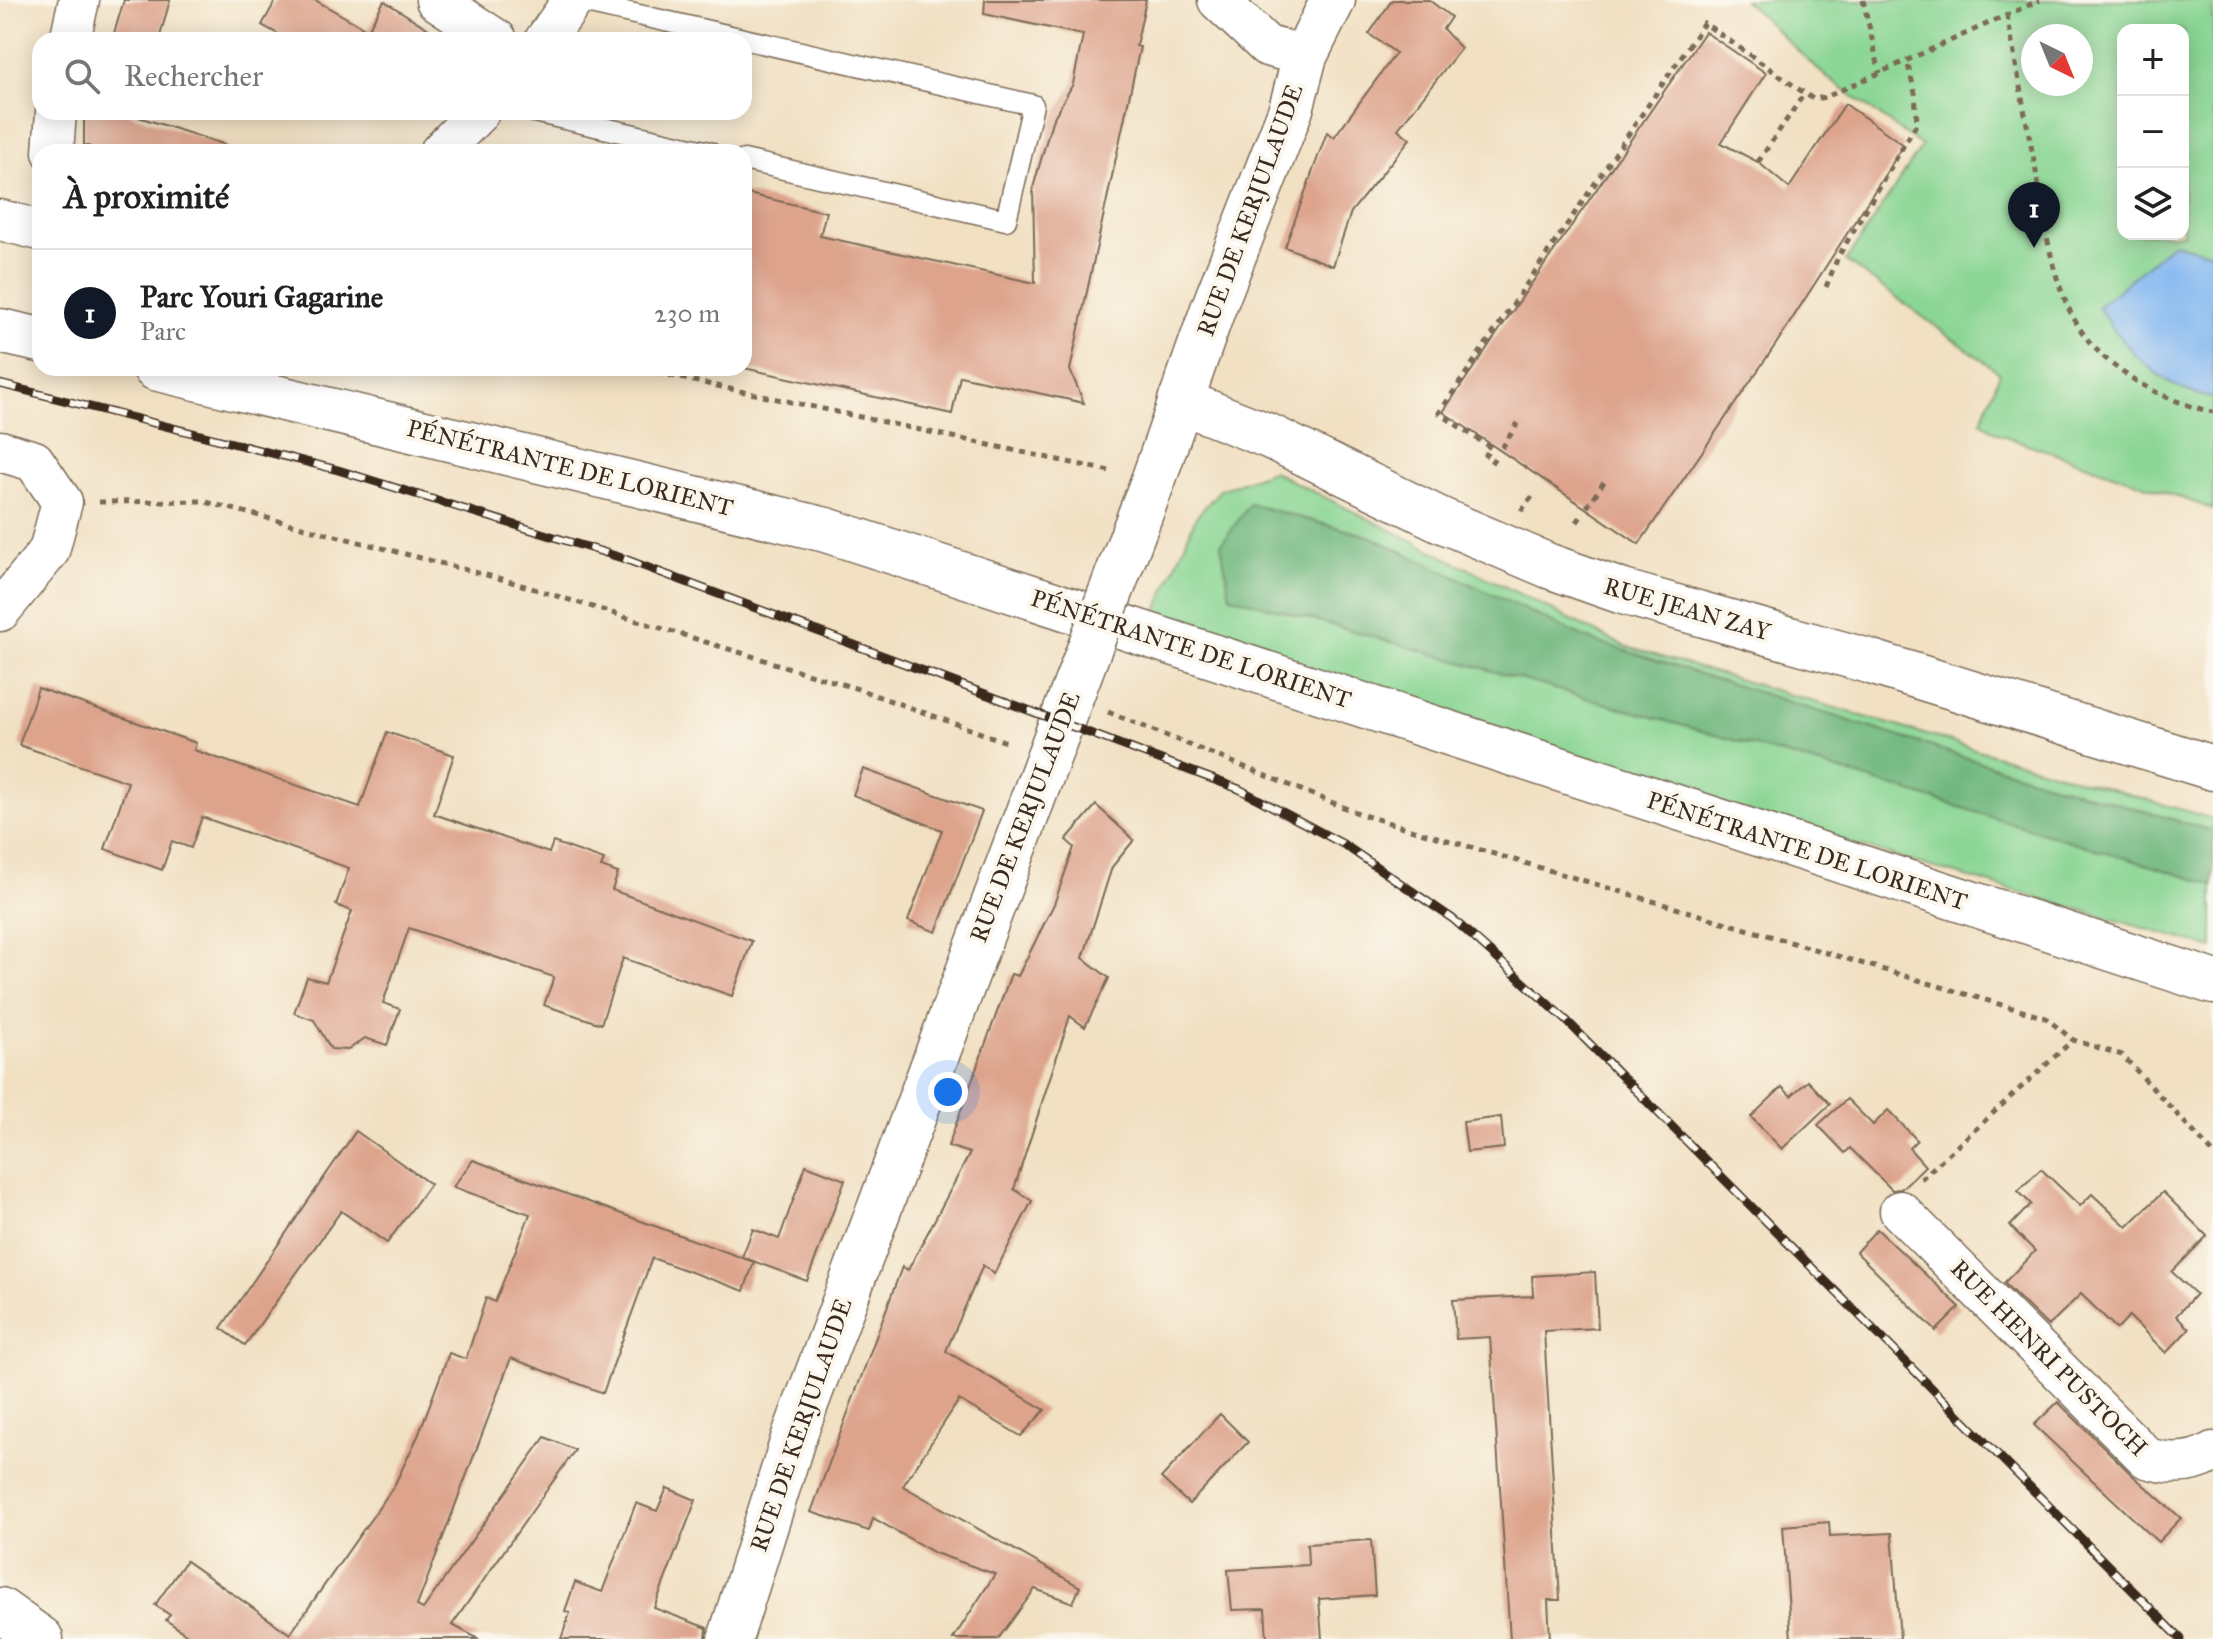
<!DOCTYPE html>
<html lang="fr">
<head>
<meta charset="utf-8">
<style>
  :root { --surface:#fff; --page:#f6f6f6; --text:#222; --muted:#767676; --line:#e0e0e0; --accent:#111827 }
  body { margin:0; font-family:"IM FELL Great Primer",serif; background:var(--page); color:var(--text) }
  .controls { position:absolute; right:24px; top:24px; display:grid; overflow:hidden; border-radius:16px; box-shadow:0 4px 20px #0003 }
  .controls button { width:72px; height:72px; display:grid; place-items:center; padding:0; border:0; border-bottom:2px solid var(--line); background:var(--surface); color:var(--text); font:40px sans-serif }
  .compass { position:absolute; left:2021px; top:24px; width:72px; height:72px; border-radius:50%; background:var(--surface); box-shadow:0 4px 20px #0003; rotate:137deg }
  .you { position:absolute; left:948px; top:1092px; width:28px; height:28px; margin:-20px; border:6px solid #fff; border-radius:50%; background:#1a73e8; box-shadow:0 0 0 12px #1a73e833 }
  .badge { display:grid; place-items:center; width:52px; height:52px; border-radius:50%; background:var(--accent); color:#fff; font-size:26px; font-weight:700 }
  .pin { position:absolute; translate:-50% -66px; filter:drop-shadow(0 2px 4px #0008) }
  .pin::after { content:''; position:absolute; top:42px; width:28px; height:24px; background:inherit; clip-path:polygon(0 0,100% 0,50% 100%) }
  .list { margin:0; padding:0; list-style:none }
  h2 { display:flex; justify-content:space-between; align-items:center; height:104px; margin:0; padding:0 32px; font-size:34px }
  h2 small { font-size:26px; font-weight:400; color:var(--muted) }
  .list li { display:grid; grid-template-columns:52px 1fr auto; gap:24px; align-items:center; box-sizing:border-box; height:128px; padding:0 32px; border-top:2px solid var(--line) }
  .list b { display:block; font-size:30px; white-space:nowrap }
  .list p { margin:0; font-size:26px; white-space:nowrap; color:var(--muted) }
  .list em { font-size:26px; font-style:normal; color:var(--muted) }
  .icon { flex:none; width:44px; height:44px; fill:none; stroke:currentColor; stroke-width:2; stroke-linecap:round; stroke-linejoin:round }
  .map { position:relative; flex:none; width:2213px; height:1639px; overflow:hidden }
  .search { position:absolute; background:var(--surface); box-shadow:0 4px 20px #0003; left:32px; top:32px; width:720px; height:88px; display:flex; align-items:center; gap:20px; box-sizing:border-box; padding:0 28px; border-radius:24px; color:var(--muted); font-size:30px }
  .panel { position:absolute; background:var(--surface); box-shadow:0 4px 20px #0003; left:32px; top:144px; width:720px; height:232px; border-radius:24px }
  .map>svg:first-child { display:block }
  .green { fill:#8bd694; stroke:#638059; stroke-width:2; fill-rule:evenodd }
  .forest { fill:#70b77e; stroke:#56704e; stroke-width:2 }
  .water { fill:#82b7f1; stroke:#5e7088; stroke-width:2 }
  .building { fill:#dda38b }
  .lines { fill:none; stroke-linecap:round; stroke-linejoin:round }
  .lane-casing { stroke:#7b6a57; stroke-width:23 }
  .street-casing { stroke:#7b6a57; stroke-width:43 }
  .secondary-casing { stroke:#7b6a57; stroke-width:47 }
  .primary-casing { stroke:#7b6a57; stroke-width:47 }
  .path { stroke:#7b6a57; stroke-width:5; stroke-dasharray:6 6; stroke-linecap:butt }
  .lane { stroke:#fff; stroke-width:20 }
  .street { stroke:#fff; stroke-width:40 }
  .secondary { stroke:#fff; stroke-width:44 }
  .primary { stroke:#fff; stroke-width:44 }
  .rail-casing { stroke:#3b2a1e; stroke-width:9 }
  .rail { stroke:#fbf7ec; stroke-width:6; stroke-dasharray:18; stroke-linecap:butt }
  .secondary-bridge-casing { stroke:#7b6a57; stroke-width:47; stroke-linecap:butt }
  .secondary-bridge { stroke:#fff; stroke-width:44 }
  .labels { text-anchor:middle; stroke-width:8; stroke-linejoin:round; paint-order:stroke }
  .street-label { font-size:24px; fill:#3b2a1e; stroke:#fbf7ec }
</style>
</head>
<body>
<div class="map">
<svg width="2213" height="1639" viewBox="0 0 2213 1639">
  <rect width="100%" height="100%" fill="#fbf7ec"/>
  <filter id="ink" filterUnits="userSpaceOnUse"><feTurbulence type="fractalNoise" baseFrequency=".0125" numOctaves="2"/><feDisplacementMap in="SourceGraphic" scale="16" xChannelSelector="R" yChannelSelector="G"/><feConvolveMatrix kernelMatrix="1 2 1 2 8 2 1 2 1" color-interpolation-filters="sRGB"/></filter>
  <filter id="wash" filterUnits="userSpaceOnUse"><feTurbulence type="fractalNoise" baseFrequency=".006" numOctaves="4" result="noise"/><feDisplacementMap in="SourceGraphic" scale="32" xChannelSelector="R" yChannelSelector="G"/><feGaussianBlur stdDeviation="1.8" result="paint"/><feColorMatrix in="noise" values="0 0 0 0 0 0 0 0 0 0 0 0 0 0 0 0 0 1.4 0 .05"/><feComposite in="paint" operator="in"/></filter>
  <g filter="url(#wash)">
    <rect width="100%" height="100%" fill="#f1e0c2"/>
    <!-- green -->
    <g class="green">
      <path d="M1744,0H2213V509L1999,434L1981,422L2000,373L1846,261L1922,146L1826,77ZM2123,30H2183V234H2123ZM2033,36H2081V84H2033Z"/>
      <path d="M1272,471L1624,646L2213,819V948L1817,834L1151,625L1196,517L1220,490Z"/>
    </g>
    <!-- forest -->
    <path class="forest" d="M1250,504L1369,536L1585,638L2025,776L2213,831V885L1855,775L1230,596L1221,544Z"/>
    <!-- water -->
    <path class="water" d="M2173,243L2213,253V398C2163,391 2124,348 2098,307Z"/>
    <g id="blocks">
      <!-- building -->
      <g class="building">
        <path d="M124,0H170L159,40H112Z"/>
        <path d="M276,0H315L368,30L384,1L446,40H289L262,25Z"/>
        <path d="M985,0H1146L1136,46L1140,47L1070,370L1084,403L960,376L952,414L744,368V193L826,212L820,236L1035,283L1033,188L1052,121L1073,84L1083,35L984,14Z"/>
        <path d="M1392,0H1429L1451,17L1443,29L1461,48L1398,129L1410,139L1351,212L1333,266L1285,247L1327,132L1334,137L1396,53L1369,34Z"/>
        <path d="M1705,32L1766,73L1721,143L1758,162L1789,188L1845,104L1904,145L1776,344L1639,544L1443,412Z"/>
        <path d="M84,112H123L226,145L225,152H105L84,145Z"/>
        <path d="M38,688L196,743L194,750L360,807L387,732L454,755L434,814L549,853L553,842L604,860L601,867L618,873L612,890L752,941L732,996L623,958L601,1024L544,1005L554,977L409,928L383,1003L400,1009L387,1045L365,1038L348,1050L331,1049L314,1020L294,1013L307,977L326,982L352,911L336,905L349,868L202,817L191,848L172,841L162,870L105,849L128,782L19,745Z"/>
        <path d="M863,769L982,811L936,932L908,921L942,830L853,795Z"/>
        <path d="M1096,805L1134,840L1112,867L1083,958L1109,978L1085,1027L1070,1016L1014,1189L1032,1201L994,1274L983,1265L946,1351L1045,1410L1021,1436L959,1400L903,1486L1080,1587L1073,1603L1035,1589L998,1639H953L995,1574L935,1553L873,1518L869,1531L811,1512L902,1267L908,1270L970,1153L948,1146L1011,974L1018,976L1054,904L1074,847L1066,840Z"/>
        <path d="M1808,1081L1830,1104L1782,1149L1751,1117L1782,1087L1791,1096Z"/>
        <path d="M1847,1099L1873,1125L1888,1110L1917,1140L1909,1148L1925,1166L1901,1189L1892,1190L1850,1148L1845,1153L1818,1125Z"/>
        <path d="M1501,1117L1504,1148L1467,1152L1463,1122Z"/>
        <path d="M356,1131L430,1184L387,1243L341,1211L245,1345L221,1328Z"/>
        <path d="M473,1160L754,1262L744,1291L652,1258L603,1393L511,1358L417,1606L423,1609L545,1437L575,1450L452,1625L479,1639H193L166,1620L170,1615L155,1605L186,1561L290,1634L394,1486L418,1436L449,1353L466,1359L486,1298L495,1302L530,1214L453,1187Z"/>
        <path d="M806,1165L845,1180L807,1281L742,1257L753,1229L779,1239Z"/>
        <path d="M2041,1169L2080,1206L2092,1194L2127,1227L2163,1192L2207,1236L2172,1272L2196,1294L2176,1316L2189,1329L2166,1353L2129,1316L2117,1329L2081,1294L2048,1326L2004,1283L2035,1251L2010,1226L2031,1204L2018,1191Z"/>
        <path d="M1877,1229L1960,1307L1936,1331L1856,1252Z"/>
        <path d="M1595,1272L1598,1328L1544,1331L1560,1600H1548L1550,1639H1510L1490,1337L1456,1339L1453,1300L1533,1296L1532,1276Z"/>
        <path d="M2058,1402L2131,1474L2181,1518L2158,1542L2034,1425Z"/>
        <path d="M1220,1414L1248,1442L1189,1504L1161,1478Z"/>
        <path d="M667,1488L696,1500L654,1608L707,1628L706,1639H561L570,1613L565,1611L575,1582L602,1592L636,1503L657,1511Z"/>
        <path d="M1829,1522L1830,1536L1892,1533L1900,1639H1791L1783,1526Z"/>
        <path d="M1371,1540L1375,1595L1319,1599L1322,1639H1267L1265,1609L1232,1610L1228,1570L1308,1565L1307,1544Z"/>
      </g>
    </g>
  </g>
  <g filter="url(#ink)">
    <use href="#blocks" fill-opacity="0" stroke="#7b6a57" stroke-width="2"/>
    <g class="lines">
      <!-- lane casing -->
      <g class="lane-casing">
        <g id="lane">
          <path d="M573,0L1033,105L1006,220L744,160"/>
          <path d="M534,112L709,152"/>
        </g>
      </g>
      <!-- street casing -->
      <g class="street-casing">
        <g id="street">
          <path d="M436,0L497,40"/>
          <path d="M1218,0L1267,46L1305,56"/>
          <path d="M70,40L79,0"/>
          <path d="M545,40L573,0"/>
          <path d="M53,152L56,112"/>
          <path d="M440,152L479,112"/>
          <path d="M0,220L40,230"/>
          <path d="M0,451L34,461L62,502L49,551L0,611"/>
          <path d="M1900,1211L2147,1458C2170,1465 2192,1465 2213,1452"/>
        </g>
      </g>
      <!-- secondary casing -->
      <g class="secondary-casing">
        <g id="secondary">
          <path d="M1180,401L1271,437L1441,520L1549,566L1623,592L1868,661L2213,768"/>
          <path d="M1153,481L1213,309L1291,109L1305,56L1333,0"/>
          <path d="M0,1610L41,1639"/>
          <path d="M730,1639L794,1436L1071,697"/>
        </g>
      </g>
      <!-- primary casing -->
      <g class="primary-casing">
        <g id="primary">
          <path d="M0,331L40,340"/>
          <path d="M155,368L826,530L2213,982"/>
        </g>
      </g>
      <!-- path -->
      <g class="path">
        <path d="M1863,0L1880,73"/>
        <path d="M2007,15C2016,65 2025,115 2035,166C2045,222 2051,294 2088,340C2118,377 2167,402 2213,412"/>
        <path d="M1758,162L1804,94"/>
        <path d="M1826,287L1838,257L1917,123L1915,93L1907,61"/>
        <path d="M634,368L1114,472"/>
        <path d="M1502,448L1518,423"/>
        <path d="M1484,457L1491,448L1439,413L1704,23L1813,99L1826,97L2040,0"/>
        <path d="M1491,463L1496,456"/>
        <path d="M99,502L202,501L505,580L855,688L1009,743"/>
        <path d="M1587,507L1604,482"/>
        <path d="M1521,511L1535,493"/>
        <path d="M1577,522L1582,515"/>
        <path d="M1108,712L1363,815L2046,1018L2073,1040"/>
        <path d="M1921,1179L2073,1040L2122,1055L2213,1153"/>
      </g>
      <!-- lane -->
      <use href="#lane" class="lane"/>
      <!-- street -->
      <use href="#street" class="street"/>
      <!-- secondary -->
      <use href="#secondary" class="secondary"/>
      <!-- primary -->
      <use href="#primary" class="primary"/>
      <!-- rail casing -->
      <g class="rail-casing">
        <path id="rail" d="M0,384L338,470L622,558L1239,789L1343,844L1453,919L1566,1020L2181,1639"/>
      </g>
      <!-- rail -->
      <use href="#rail" class="rail"/>
      <!-- secondary-bridge casing -->
      <g class="secondary-bridge-casing">
        <path id="secondary-bridge" d="M1071,697L1153,481"/>
      </g>
      <!-- secondary-bridge -->
      <use href="#secondary-bridge" class="secondary-bridge"/>
    </g>
  </g>
  <g class="labels">
    <!-- street labels -->
    <g class="street-label">
      <text transform="translate(1250 210) rotate(-70)" y="8">RUE DE KERJULAUDE</text>
      <text transform="translate(570 468) rotate(14)" y="8">PÉNÉTRANTE DE LORIENT</text>
      <text transform="translate(1687 609) rotate(16)" y="8">RUE JEAN ZAY</text>
      <text transform="translate(1191 649) rotate(18)" y="8">PÉNÉTRANTE DE LORIENT</text>
      <text transform="translate(1025 817) rotate(-69)" y="8">RUE DE KERJULAUDE</text>
      <text transform="translate(1807 851) rotate(18)" y="8">PÉNÉTRANTE DE LORIENT</text>
      <text transform="translate(2049 1358) rotate(45)" y="8">RUE HENRI PUSTOCH</text>
      <text transform="translate(801 1425) rotate(-71)" y="8">RUE DE KERJULAUDE</text>
    </g>
  </g>
</svg>
<div class="controls">
<button>+</button>
<button>−</button>
<button><svg class="icon" aria-label="layers" viewBox="0 0 24 24"><path d="M12 4l9 5-9 5-9-5zM3 14l9 5 9-5"/></svg></button>
</div>
<svg class="compass" viewBox="-18 -18 36 36"><path d="M0-13l5 13h-10z" fill="#e53935"/><path d="M0 13l5-13h-10z" fill="#767676"/></svg>
<div class="you"></div>
<div class="pin badge" style="left:2034px;top:248px">1</div>
<div class="search"><svg class="icon" aria-label="search" viewBox="0 0 24 24"><circle cx="10" cy="10" r="6"/><path d="M15 15l6 6"/></svg>Rechercher</div>
<section class="panel">
<h2>À proximité<small></small></h2>
<ul class="list">
<li><span class="badge">1</span><div><b>Parc Youri Gagarine</b><p>Parc</p></div><em>230 m</em></li>
</ul>
</section>
</div>
</body>
</html>
